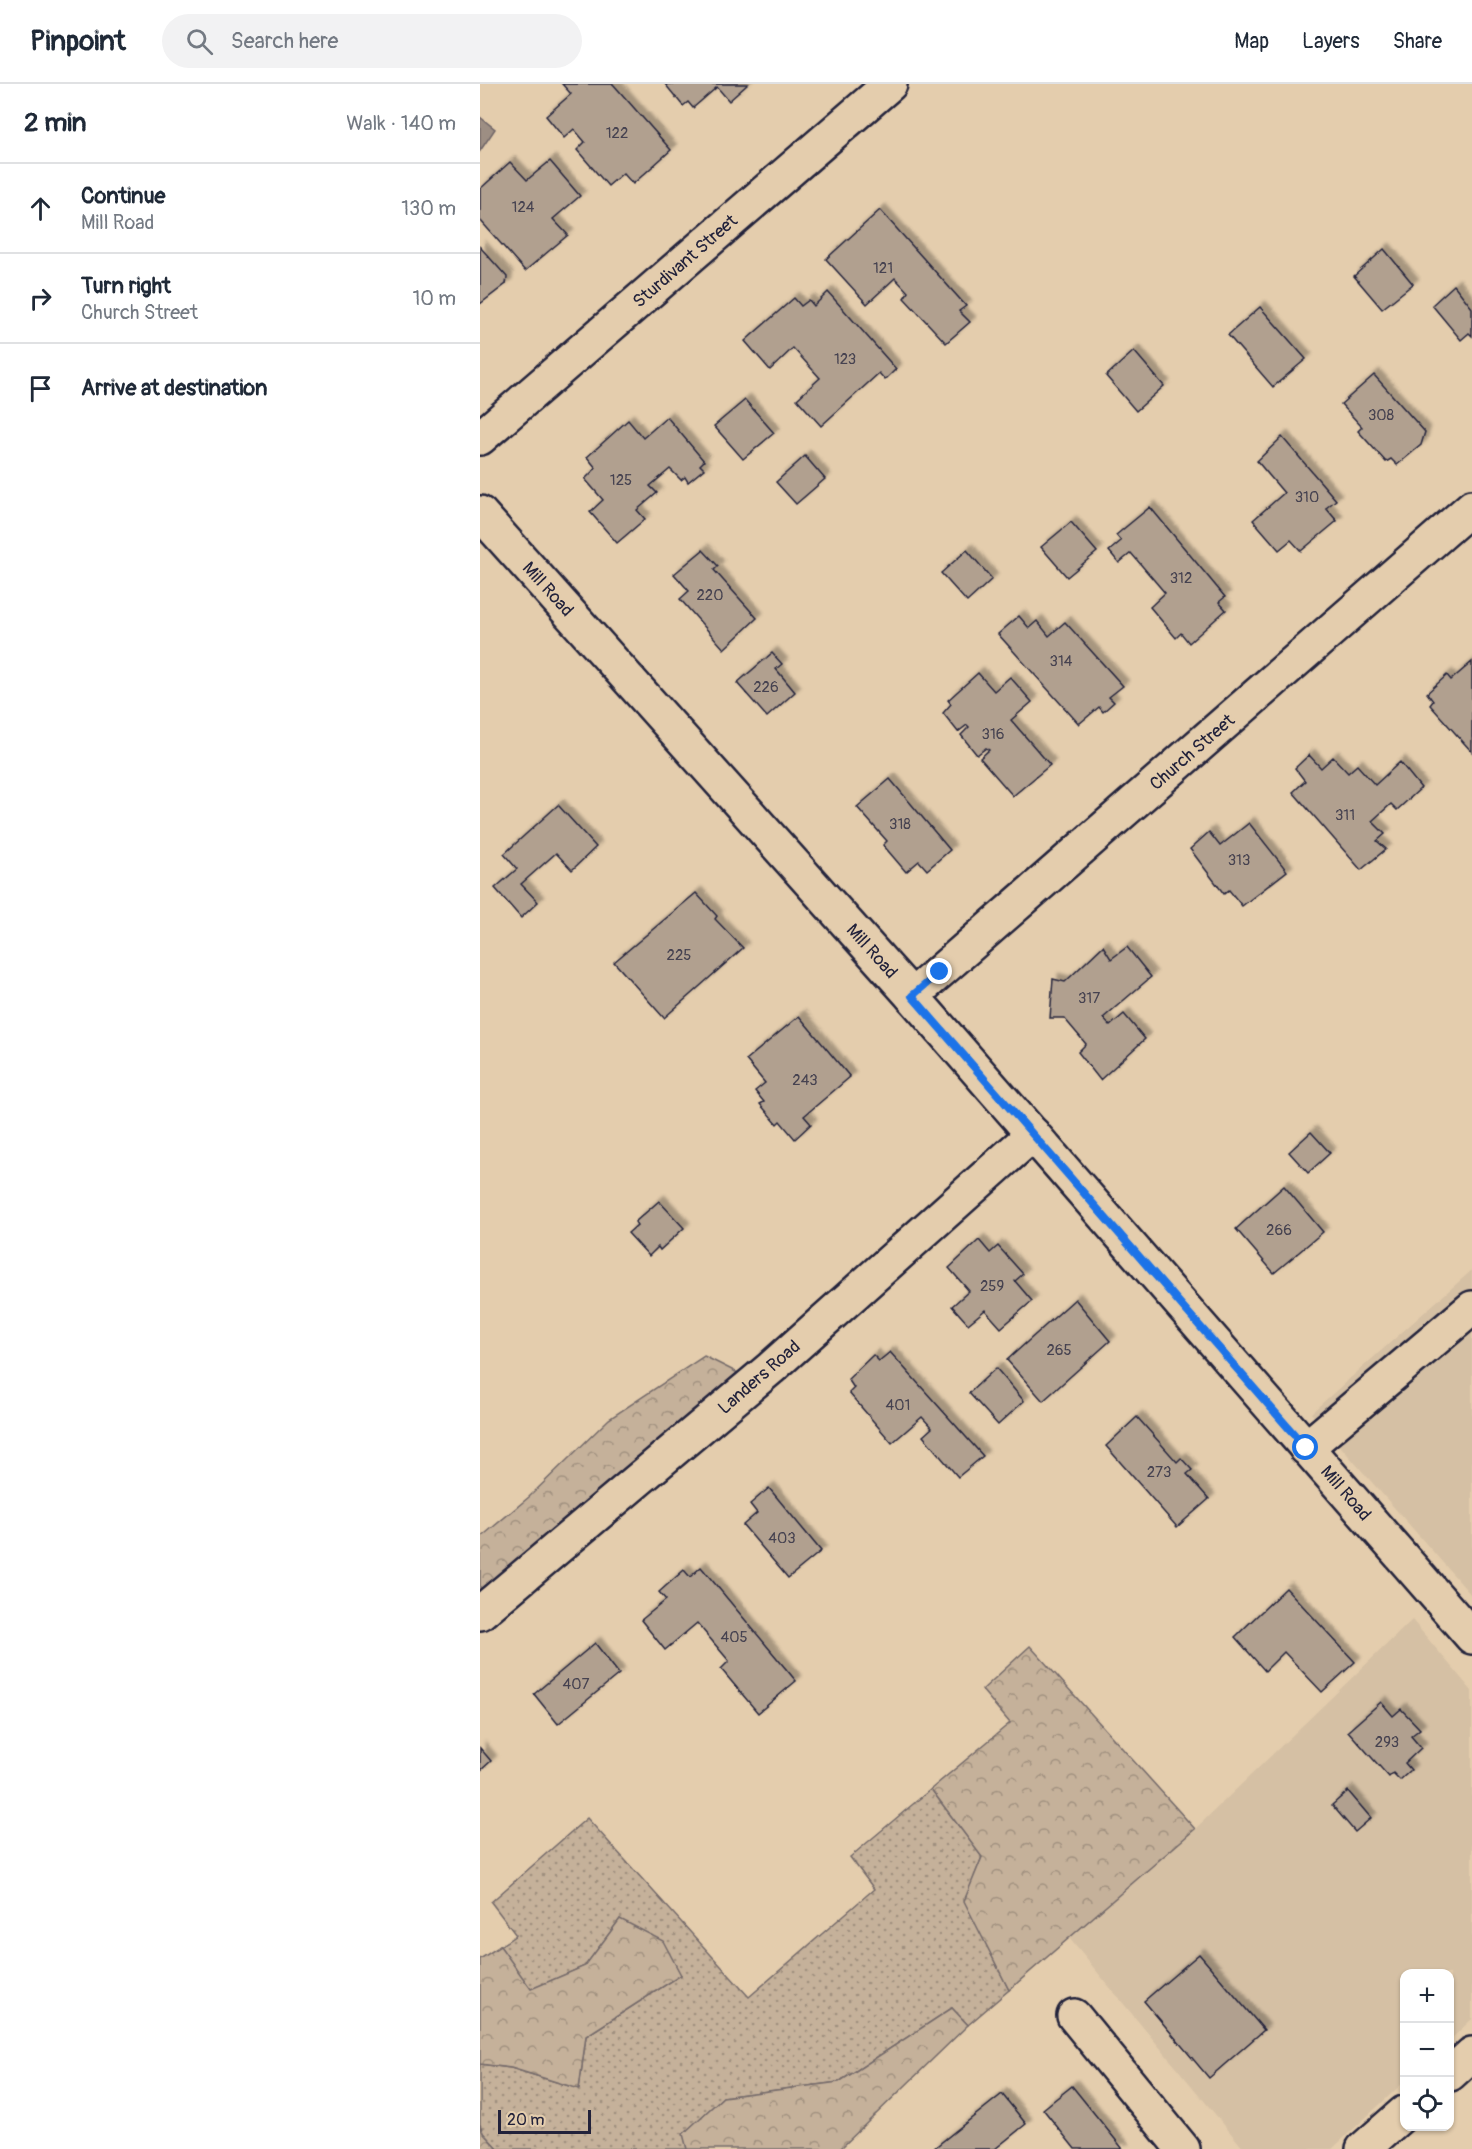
<!DOCTYPE html>
<html lang="en">
<head>
<meta charset="utf-8">
<style>
  :root { --surface:#fff; --page:#f2f2f3; --text:#1f2937; --muted:#747a83; --line:#e0e1e3 }
  body { margin:0; font-family:Pangolin,sans-serif; background:var(--page); color:var(--text) }
  .controls { position:absolute; right:18px; bottom:18px; display:grid; overflow:hidden; border-radius:12px; box-shadow:0 2px 4px #0004 }
  .controls button { width:54px; height:54px; display:grid; place-items:center; padding:0; border:0; border-bottom:2px solid var(--line); background:var(--surface); color:var(--text); font:30px sans-serif }
  .scale { position:absolute; left:18px; bottom:15px; width:93px; box-sizing:border-box; padding-left:6px; border:3px solid #22223b; border-top:0; font-size:16px; line-height:21px; white-space:nowrap; color:#22223b; -webkit-text-stroke:4px #e4cdad; paint-order:stroke }
  .stop { position:absolute; width:18px; height:18px; margin:-14px; border:4px solid #1a73e8; border-radius:50%; background:#fff }
  .stop.end { background:#1a73e8; border-color:#fff; box-shadow:0 2px 6px #0008 }
  .list { margin:0; padding:0; list-style:none }
  h2 { display:flex; justify-content:space-between; align-items:center; height:78px; margin:0; padding:0 24px; font-size:26px }
  h2 small { font-size:20px; font-weight:400; color:var(--muted) }
  .list li { display:grid; grid-template-columns:39px 1fr auto; gap:18px; align-items:center; box-sizing:border-box; height:90px; padding:0 24px; border-top:2px solid var(--line) }
  .list b { display:block; font-size:22px; white-space:nowrap }
  .list p { margin:0; font-size:20px; white-space:nowrap; color:var(--muted) }
  .list em { font-size:20px; font-style:normal; color:var(--muted) }
  .icon { flex:none; width:33px; height:33px; fill:none; stroke:currentColor; stroke-width:2; stroke-linecap:round; stroke-linejoin:round }
  .map { position:relative; flex:none; width:992px; height:2065px; overflow:hidden }
  header { display:flex; align-items:center; gap:36px; box-sizing:border-box; height:84px; padding:0 30px; background:var(--surface); border-bottom:2px solid var(--line) }
  header strong { font-size:28px }
  nav { display:flex; gap:33px; margin-inline-start:auto; font-size:21px }
  .search { width:420px; height:54px; background:var(--page); display:flex; align-items:center; gap:15px; box-sizing:border-box; padding:0 21px; border-radius:33px; color:var(--muted); font-size:22px }
  main { display:flex }
  aside { flex:1; background:var(--surface) }
  .map>svg:first-child { display:block }
  .built { fill:#d5c0a4 }
  .grass { fill:url(#grass-dots); stroke:#746a6a; stroke-width:1.5 }
  .forest { fill:url(#forest-crowns); stroke:#746a6a; stroke-width:1.5 }
  .water { fill:#9d8e83; stroke:#6c6366; stroke-width:1.5 }
  .building { fill:#b1a08f; stroke:#22223b; stroke-width:1.5; filter:url(#shadow) }
  .lines { fill:none; stroke-linecap:round; stroke-linejoin:round }
  .minor-casing { stroke:#22223b; stroke-width:38 }
  .major-casing { stroke:#22223b; stroke-width:38 }
  .minor { stroke:#e4cdad; stroke-width:33 }
  .major { stroke:#e4cdad; stroke-width:33 }
  .route { stroke:#1a73e8; stroke-width:8 }
  .labels { text-anchor:middle; stroke-width:5; stroke-linejoin:round; paint-order:stroke }
  .number-label { font-size:15px; fill:#464250 }
  .street-label { font-size:18px; fill:#22223b; stroke:#e4cdad }
</style>
</head>
<body>
<header>
<strong>Pinpoint</strong>
<div class="search"><svg class="icon" aria-label="search" viewBox="0 0 24 24"><circle cx="10" cy="10" r="6"/><path d="M15 15l6 6"/></svg>Search here</div>
<nav><a>Map</a><a>Layers</a><a>Share</a></nav>
</header>
<main>
<aside>
<h2>2 min<small>Walk · 140 m</small></h2>
<ul class="list">
<li><svg class="icon" aria-label="ahead" viewBox="0 0 24 24"><path d="M12 20V5M6 11l6-6 6 6"/></svg><div><b>Continue</b><p>Mill Road</p></div><em>130 m</em></li>
<li><svg class="icon" aria-label="right" viewBox="0 0 24 24"><path d="M7 20v-9h11M14 6l5 5-5 5"/></svg><div><b>Turn right</b><p>Church Street</p></div><em>10 m</em></li>
<li><svg class="icon" aria-label="arrive" viewBox="0 0 24 24"><path d="M6 21V4h12l-3 4 3 4H6"/></svg><div><b>Arrive at destination</b></div></li>
</ul>
</aside>
<div class="map">
<svg width="992" height="2065" viewBox="0 0 992 2065">
  <defs>
    <pattern id="grass-dots" width="8" height="8" patternUnits="userSpaceOnUse" patternTransform="scale(1.5)"><rect width="8" height="8" fill="#c5b19a"/><path d="M2 2h.1M6 6h.1" fill="none" stroke="#a0907f" stroke-width="1.8" stroke-linecap="round"/></pattern>
    <pattern id="forest-crowns" width="20" height="18" patternUnits="userSpaceOnUse" patternTransform="scale(1.5)"><rect width="20" height="18" fill="#c5b19a"/><path d="M2 6a3 3 0 1 1 6 0M12 15a3 3 0 1 1 6 0" fill="none" stroke="#a0907f"/></pattern>
    <filter id="shadow"><feDropShadow dx="5.5" dy="-5.5" stdDeviation="1.5" flood-color="#0004"/></filter>
  </defs>
  <rect width="100%" height="100%" fill="#e4cdad"/>
  <filter id="ink" filterUnits="userSpaceOnUse"><feTurbulence type="fractalNoise" baseFrequency=".0167" numOctaves="2"/><feDisplacementMap in="SourceGraphic" scale="12" xChannelSelector="R" yChannelSelector="G"/><feConvolveMatrix kernelMatrix="1 2 1 2 8 2 1 2 1" color-interpolation-filters="sRGB"/></filter>
  <g filter="url(#ink)">
    <!-- built -->
    <g class="built">
      <path d="M992,1186V1512L831,1329Z"/>
      <path d="M932,1536L992,1607V1935L970,1956V1890H924V1998L852,2065H764L589,1854L715,1745Z"/>
    </g>
    <!-- grass -->
    <path class="grass" d="M451,1705L502,1773L485,1817L529,1906L488,1941L472,1924L359,1998L243,2013L204,2050L207,2065H18L3,2049L0,2040V1980L31,1984L99,2005L106,1952L201,1891L140,1835L105,1882L50,1906L20,1862L36,1851L11,1818L107,1734L269,1913L394,1805L370,1773Z"/>
    <!-- forest -->
    <g class="forest">
      <path d="M224,1272L258,1289L0,1512V1454L49,1413L129,1335Z"/>
      <path d="M550,1562L715,1745L529,1906L484,1817L502,1773L451,1705L530,1639L502,1606Z"/>
      <path d="M140,1835L183,1857L201,1891L106,1952L99,2005L31,1984L0,1980V1875L20,1862L51,1905L105,1882Z"/>
      <path d="M472,1924L488,1941L360,2065H207L203,2050L243,2013L359,1998Z"/>
      <path d="M0,2041L3,2049L18,2065H0Z"/>
    </g>
    <!-- water -->
    <path class="water" d="M0,33L15,45L0,67Z"/>
    <!-- building -->
    <g class="building">
      <path d="M82,0H133L191,66L153,100L143,89L128,102L97,66L105,58L94,45L84,54L66,32L91,10Z"/>
      <path d="M185,0H268L249,17L237,3L213,24L208,18L203,22Z"/>
      <path d="M70,77L100,112L73,135L88,151L45,187L0,136V105L30,78L47,96Z"/>
      <path d="M400,126L486,222L479,227L490,238L466,259L424,214L428,208L415,194L387,220L346,175Z"/>
      <path d="M0,163L27,193L26,200L0,220Z"/>
      <path d="M904,165L933,200L902,225L874,192Z"/>
      <path d="M974,201L992,224V252L989,249L981,256L952,221Z"/>
      <path d="M348,208L416,285L405,296L399,289L341,342L317,315L340,294L313,264L290,286L265,257L314,214L321,222L329,216L334,222Z"/>
      <path d="M780,223L826,275L793,303L748,251Z"/>
      <path d="M654,267L684,302L656,327L626,292Z"/>
      <path d="M894,291L945,348L941,361L917,381L911,375L906,378L878,347L882,343L861,320Z"/>
      <path d="M265,316L294,349L263,375L234,342Z"/>
      <path d="M187,333L224,377L220,381L224,385L208,398L205,393L201,396L190,385L170,402L177,409L157,426L165,435L137,459L110,428L123,416L105,395L116,384L107,373L148,336L163,354Z"/>
      <path d="M802,353L856,416L846,424L857,437L821,467L811,456L799,466L773,436L804,409L777,377Z"/>
      <path d="M325,372L345,395L316,420L296,398Z"/>
      <path d="M670,423L745,513L739,518L746,526L709,559L701,549L696,554L670,523L685,509L651,469L639,479L629,467L641,457L636,451Z"/>
      <path d="M591,438L617,468L587,493L561,463Z"/>
      <path d="M223,466L238,482L234,486L277,534L244,565L200,515L209,507L194,490Z"/>
      <path d="M487,466L512,495L487,518L461,489Z"/>
      <path d="M539,532L549,544L557,537L569,552L585,538L643,602L629,613L634,618L623,628L619,623L599,640L518,550Z"/>
      <path d="M292,569L302,580L296,585L315,608L287,633L257,599Z"/>
      <path d="M992,578V668L950,621L953,617L947,609L967,591L971,596Z"/>
      <path d="M498,589L514,607L530,593L552,618L531,636L570,681L533,712L500,674L509,666L506,664L497,671L481,651L489,643L487,641L478,648L463,629L471,620L468,616Z"/>
      <path d="M829,671L841,684L853,673L868,689L877,681L895,701L920,678L941,704L917,726L911,720L892,737L905,750L897,757L906,765L881,786L813,708L825,697L815,684Z"/>
      <path d="M410,695L470,766L447,786L439,777L426,788L403,761L407,757L377,723Z"/>
      <path d="M78,721L116,763L92,786L76,769L41,800L58,818L41,834L15,804L37,785L24,770Z"/>
      <path d="M769,739L807,787L762,822L749,806L744,810L710,765L729,748L740,762Z"/>
      <path d="M216,809L237,832L235,835L263,864L184,934L134,878Z"/>
      <path d="M623,862L631,875L647,863L671,893L623,934L630,942L644,930L665,955L620,996L598,968L606,960L584,934H570L573,895L585,898Z"/>
      <path d="M319,932L370,993L324,1032L331,1040L315,1055L300,1037L297,1040L280,1020L284,1018L275,1007L285,999L266,976Z"/>
      <path d="M831,1048L850,1069L828,1089L809,1068Z"/>
      <path d="M804,1102L843,1148L794,1189L756,1145Z"/>
      <path d="M179,1117L204,1144L180,1166L178,1163L169,1172L148,1149L157,1141L155,1138Z"/>
      <path d="M499,1156L510,1169L518,1162L543,1190L535,1197L552,1217L521,1244L505,1226L488,1240L472,1222L489,1207L469,1184Z"/>
      <path d="M595,1215L630,1257L563,1317L527,1276Z"/>
      <path d="M410,1268L503,1372L478,1393L443,1352L452,1344L442,1333L412,1359L369,1309L374,1304L368,1295L393,1271L399,1277Z"/>
      <path d="M516,1284L544,1317L518,1341L489,1309Z"/>
      <path d="M657,1333L697,1378L701,1374L712,1386L707,1390L729,1415L697,1443L626,1362Z"/>
      <path d="M289,1404L341,1467L308,1494L263,1441L277,1429L270,1420Z"/>
      <path d="M221,1483L316,1597L278,1629L241,1585L249,1577L217,1539L185,1566L161,1536L186,1516L179,1508L204,1486L210,1493Z"/>
      <path d="M806,1504L875,1578L842,1608L804,1568L785,1587L755,1553Z"/>
      <path d="M115,1559L139,1590L78,1640L54,1610Z"/>
      <path d="M901,1618L913,1632L921,1625L940,1645L931,1652L941,1664L925,1679L931,1686L920,1696L913,1689L909,1693L868,1647Z"/>
      <path d="M0,1664L11,1677L0,1687Z"/>
      <path d="M868,1707L891,1734L875,1748L852,1721Z"/>
      <path d="M719,1870L784,1946L729,1994L664,1917Z"/>
      <path d="M592,2002L643,2065H595L563,2025Z"/>
      <path d="M522,2010L546,2040L515,2065H453Z"/>
    </g>
    <g class="lines">
      <!-- minor casing -->
      <g class="minor-casing">
        <g id="minor">
          <path d="M0,354L410,0"/>
          <path d="M0,429L432,912L992,1553"/>
          <path d="M432,912L992,423"/>
          <path d="M826,1364L992,1224"/>
          <path d="M0,1529L291,1284L553,1050"/>
          <path d="M594,1932L703,2065"/>
        </g>
      </g>
      <!-- major casing -->
      <g class="major-casing">
        <g id="major">
          <path d="M970,1990L992,1970"/>
          <path d="M883,2065L924,2029"/>
        </g>
      </g>
      <!-- minor -->
      <use href="#minor" class="minor"/>
      <!-- major -->
      <use href="#major" class="major"/>
    </g>
  </g>
  <g class="lines" filter="url(#ink)">
    <!-- route -->
    <path class="route" d="M460,888L432,912L826,1364"/>
  </g>
  <g class="labels">
    <!-- number labels -->
    <g class="number-label">
      <text x="137" y="54">122</text>
      <text x="43" y="128">124</text>
      <text x="403" y="189">121</text>
      <text x="365" y="280">123</text>
      <text x="901" y="336">308</text>
      <text x="141" y="401">125</text>
      <text x="827" y="418">310</text>
      <text x="701" y="499">312</text>
      <text x="230" y="516">220</text>
      <text x="581" y="582">314</text>
      <text x="286" y="608">226</text>
      <text x="513" y="655">316</text>
      <text x="865" y="736">311</text>
      <text x="420" y="745">318</text>
      <text x="759" y="781">313</text>
      <text x="199" y="876">225</text>
      <text x="609" y="919">317</text>
      <text x="325" y="1001">243</text>
      <text x="799" y="1151">266</text>
      <text x="512" y="1207">259</text>
      <text x="579" y="1271">265</text>
      <text x="418" y="1326">401</text>
      <text x="679" y="1393">273</text>
      <text x="302" y="1459">403</text>
      <text x="254" y="1558">405</text>
      <text x="96" y="1605">407</text>
      <text x="907" y="1663">293</text>
    </g>
    <!-- street labels -->
    <g class="street-label">
      <text transform="translate(205 177) rotate(-41)" y="6">Sturdivant Street</text>
      <text transform="translate(68 505) rotate(48)" y="6">Mill Road</text>
      <text transform="translate(712 668) rotate(-41)" y="6">Church Street</text>
      <text transform="translate(392 867) rotate(48)" y="6">Mill Road</text>
      <text transform="translate(279 1293) rotate(-41)" y="6">Landers Road</text>
      <text transform="translate(866 1409) rotate(49)" y="6">Mill Road</text>
    </g>
  </g>
</svg>
<div class="controls">
<button>+</button>
<button>−</button>
<button><svg class="icon" aria-label="locate" viewBox="0 0 24 24"><circle cx="12" cy="12" r="6"/><path d="M12 2v4M12 18v4M2 12h4M18 12h4"/></svg></button>
</div>
<div class="scale">20 m</div>
<div class="stop" style="left:826px;top:1364px"></div>
<div class="stop end" style="left:460px;top:888px"></div>
</div>
</main>
</body>
</html>
